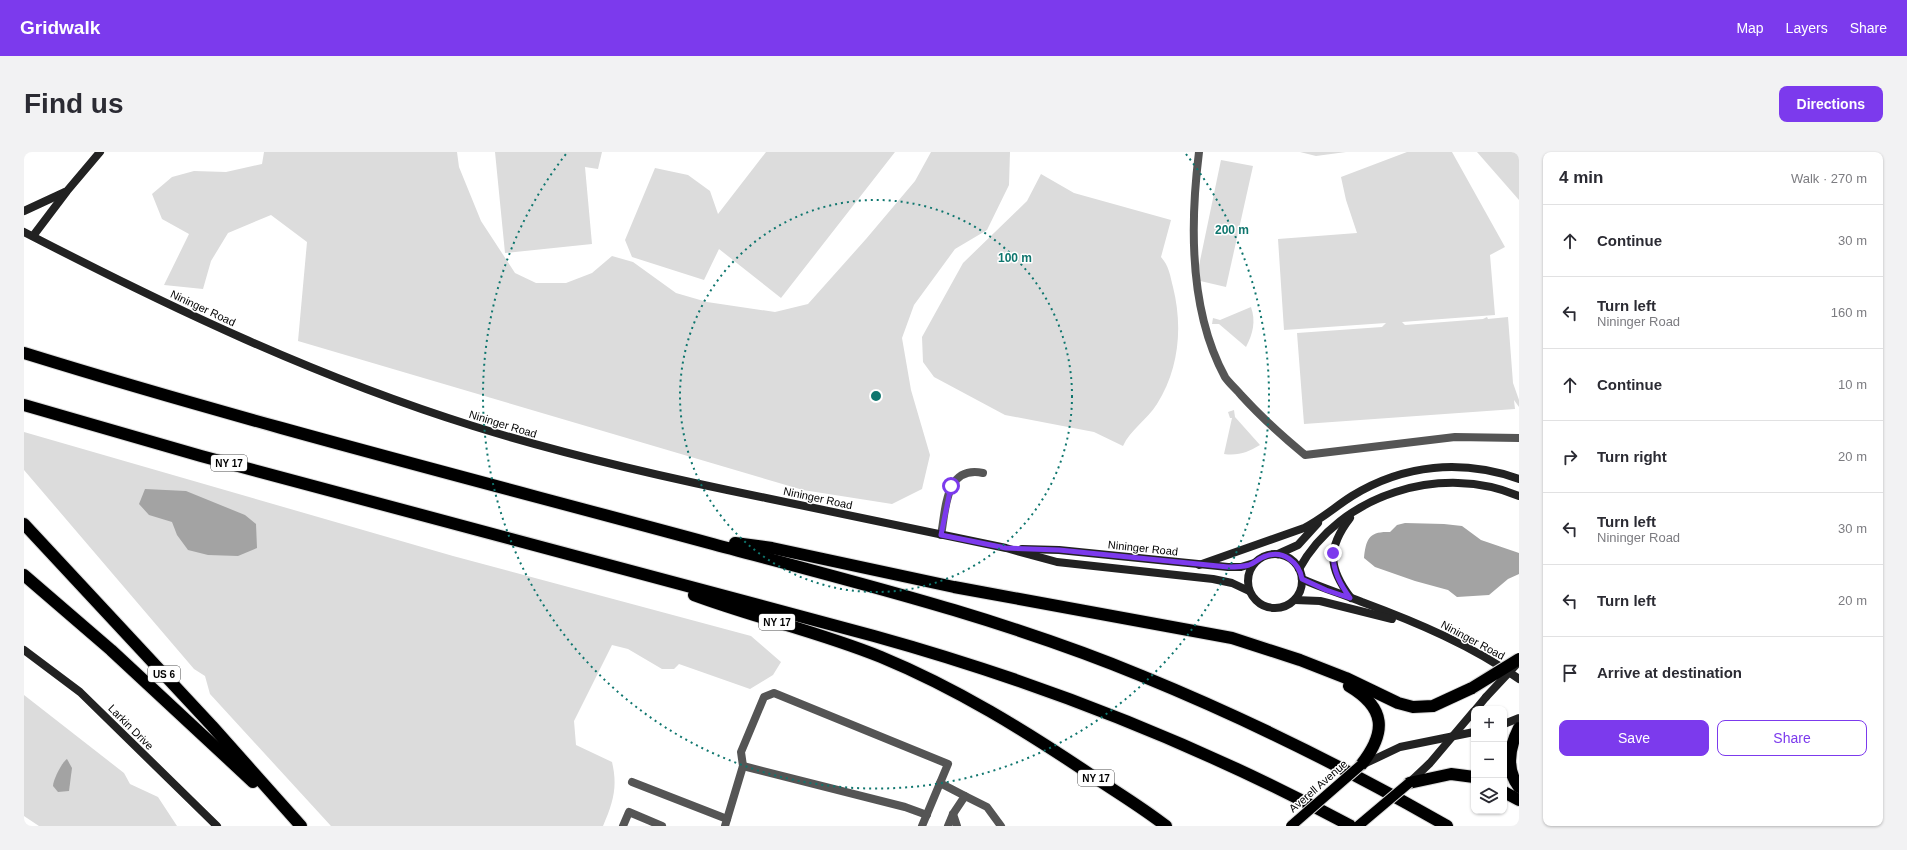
<!DOCTYPE html>
<html lang="en">
<head>
<meta charset="utf-8">
<style>
  :root { --surface:#fff; --page:#f2f2f3; --text:#2b2b33; --muted:#7c7c81; --line:#e1e1e2; --accent:#7c3aed }
  body { margin:0; font-family:Arial,sans-serif; background:var(--page); color:var(--text) }
  .controls { position:absolute; right:12px; bottom:12px; display:grid; overflow:hidden; border-radius:8px; box-shadow:0 1px 3px #0004 }
  .controls button { width:36px; height:36px; display:grid; place-items:center; padding:0; border:0; border-bottom:1px solid var(--line); background:var(--surface); color:var(--text); font:20px sans-serif }
  .stop { position:absolute; width:12px; height:12px; margin:-9px; border:3px solid #7c3aed; border-radius:50%; background:#fff }
  .stop.end { background:#7c3aed; border-color:#fff; box-shadow:0 1px 4px #0008 }
  .list { margin:0; padding:0; list-style:none }
  h2 { display:flex; justify-content:space-between; align-items:center; height:52px; margin:0; padding:0 16px; font-size:17px }
  h2 small { font-size:13px; font-weight:400; color:var(--muted) }
  .list li { display:grid; grid-template-columns:26px 1fr auto; gap:12px; align-items:center; box-sizing:border-box; height:72px; padding:0 16px; border-top:1px solid var(--line) }
  .list b { display:block; font-size:15px; white-space:nowrap }
  .list p { margin:0; font-size:13px; white-space:nowrap; color:var(--muted) }
  .list em { font-size:13px; font-style:normal; color:var(--muted) }
  .actions { display:flex; gap:8px; padding:12px 16px }
  .actions a { flex:1; padding:9px 0; border:1px solid var(--accent); border-radius:8px; text-align:center; font-size:14px; color:var(--accent) }
  .actions .main { background:var(--accent); color:#fff }
  .icon { flex:none; width:22px; height:22px; fill:none; stroke:currentColor; stroke-width:2; stroke-linecap:round; stroke-linejoin:round }
  .map { position:relative; flex:none; width:1495px; height:674px; overflow:hidden; border-radius:8px }
  header { display:flex; align-items:center; gap:24px; box-sizing:border-box; height:56px; padding:0 20px; background:var(--accent); color:#fff }
  header strong { font-size:19px }
  nav { display:flex; gap:22px; margin-inline-start:auto; font-size:14px }
  .intro { display:flex; align-items:center; justify-content:space-between; box-sizing:border-box; height:96px; padding:0 24px }
  h1 { margin:0; font-size:28px }
  .button { padding:10px 18px; border-radius:8px; background:var(--accent); color:#fff; font-size:14px; font-weight:700 }
  main { display:flex; gap:24px; padding:0 24px }
  aside { flex:1; background:var(--surface); border-radius:8px; box-shadow:0 1px 3px #0004 }
  .map>svg:first-child { display:block }
  .green { fill:#dcdcdc }
  .water { fill:#a3a3a3 }
  .lines { fill:none; stroke-linecap:round; stroke-linejoin:round }
  .highway-casing { stroke:#dbdbdb; stroke-width:14 }
  .lane { stroke:#555; stroke-width:8 }
  .secondary { stroke:#222; stroke-width:8 }
  .highway { stroke:#000; stroke-width:12 }
  .primary-bridge-casing { stroke:#dbdbdb; stroke-width:12; stroke-linecap:butt }
  .highway-bridge-casing { stroke:#dbdbdb; stroke-width:14; stroke-linecap:butt }
  .secondary-bridge { stroke:#222; stroke-width:8 }
  .primary-bridge { stroke:#000; stroke-width:10 }
  .highway-bridge { stroke:#000; stroke-width:12 }
  .route { stroke:#7c3aed; stroke-width:5 }
  .ring { fill:none; stroke:#0f766e; stroke-width:2; stroke-dasharray:2 4 }
  .labels { text-anchor:middle; stroke-width:3; stroke-linejoin:round; paint-order:stroke }
  .shield { fill:#fff; stroke:#4c4c4c; stroke-width:1 }
  .shield-label { font-size:10px; font-weight:bold; fill:#000 }
  .street-label { font-size:11px; fill:#000; stroke:#fff }
  .centre { fill:#0f766e; stroke:#fff; stroke-width:2 }
  .ring-label { font-size:12px; text-anchor:middle; font-weight:bold; fill:#0f766e; stroke:#fff; stroke-width:3; stroke-linejoin:round; paint-order:stroke }
</style>
</head>
<body>
<header>
<strong>Gridwalk</strong>
<nav><a>Map</a><a>Layers</a><a>Share</a></nav>
</header>
<div class="intro"><h1>Find us</h1><a class="button">Directions</a></div>
<main>
<div class="map">
<svg width="1495" height="674" viewBox="0 0 1495 674">
  <rect width="100%" height="100%" fill="#fff"/>
  <!-- green -->
  <g class="green">
    <path d="M240,0H433L435,15L457,69L491,121L512,131H542L568,121L588,104L609,110L652,141L683,150L751,160L784,152L842,87L891,29L907,0H986L985,33L963,78L931,97L890,153L878,186L887,238L906,303L898,337L868,352L779,338L274,189L283,90L247,63L204,81L187,109L179,137L140,133L165,82L138,67L128,42L148,25L170,19L202,20L238,12Z"/>
    <path d="M471,0H578L574,17L561,15L568,92L481,101Z"/>
    <path d="M742,0H871L757,146L695,97L680,128L608,105L601,88L631,16L664,23L686,39L694,62Z"/>
    <path d="M1276,0H1322L1292,4Z"/>
    <path d="M1383,0H1428L1481,95L1466,103L1471,163L1378,170L1381,173L1459,167L1463,165L1464,167L1484,165L1489,231L1495,248V255L1490,248L1491,257L1280,272L1273,181L1358,175L1362,171L1260,178L1254,87L1333,81L1322,48L1317,25Z"/>
    <path d="M1453,0H1495V48Z"/>
    <path d="M1197,8L1229,14L1202,135L1172,128Z"/>
    <path d="M1017,22L1050,41L1147,68L1137,105C1145,114 1146,123 1149,135C1159,175 1155,217 1133,252C1123,268 1106,278 1099,294L1070,280L981,263L910,225L899,210L898,185L939,111L1003,49Z"/>
    <path d="M1227,155C1232,169 1229,182 1222,195L1195,172H1188L1189,166L1196,168Z"/>
    <path d="M1210,258L1211,265L1236,293C1224,300 1215,304 1200,302L1208,266H1206L1204,260Z"/>
    <path d="M0,280L429,404L727,484L757,510L749,523L726,537L655,512L650,517H638L604,497L588,493L550,569L552,593L588,610C594,635 589,651 579,674H307L186,542L181,524L170,517L0,318Z"/>
    <path d="M0,543L100,621L106,632L134,645L153,674H15L0,664Z"/>
  </g>
  <!-- water -->
  <g class="water">
    <path d="M121,337L162,339L221,363L232,372L233,396L214,404L184,403L164,398L153,383L148,370L125,363L115,352Z"/>
    <path d="M1381,371L1420,372L1438,374L1457,388L1495,401V422L1484,427L1465,443L1433,445L1424,438L1391,429L1351,415L1340,406C1342,387 1345,379 1366,380L1373,373Z"/>
    <path d="M43,607L48,616L45,639L34,640L29,634C29,628 38,610 43,607Z"/>
  </g>
  <g class="lines">
    <!-- highway casing -->
    <g class="highway-casing">
      <g id="highway">
        <path d="M0,201C226,271 456,329 685,391C831,430 978,466 1118,524C1223,567 1324,617 1423,674"/>
        <path d="M0,253L177,304L850,484C1016,530 1176,593 1327,674"/>
        <path d="M0,372L188,574L277,674"/>
        <path d="M711,391L748,396L930,435L1208,486L1276,508L1322,526L1374,551L1389,555L1409,554L1448,536"/>
        <path d="M0,423L87,498L229,630"/>
        <path d="M670,443C732,466 796,480 857,505C932,536 1002,579 1070,625C1094,641 1119,656 1142,674"/>
        <path d="M1325,534C1362,556 1363,580 1337,613"/>
        <path d="M1495,576C1485,596 1481,617 1495,635"/>
        <path d="M1385,631L1427,622L1450,625"/>
        <path d="M1480,640L1495,648"/>
      </g>
    </g>
    <!-- lane -->
    <g class="lane">
      <path d="M1175,0C1166,72 1165,159 1201,225C1205,231 1212,237 1217,243C1237,265 1258,284 1281,303L1431,285L1495,286"/>
      <path d="M917,383C922,357 921,313 959,321"/>
      <path d="M719,614L881,655L903,663"/>
      <path d="M608,630L703,667"/>
      <path d="M916,631L941,644"/>
      <path d="M929,662L933,674"/>
      <path d="M599,674L605,660L638,674"/>
      <path d="M701,674L719,614L717,600L740,545L750,541L924,612L898,674"/>
      <path d="M924,674L929,662L941,644L963,655L977,674"/>
    </g>
    <!-- secondary -->
    <g class="secondary">
      <path d="M0,59L41,40"/>
      <path d="M0,80C145,155 292,225 449,274C545,304 643,326 742,346C822,363 902,380 982,396L1033,410L1189,427L1208,431L1225,439"/>
      <path d="M9,84L43,39L76,0"/>
      <path d="M1326,366C1303,396 1304,416 1327,446"/>
      <path d="M998,397L1035,398L1204,415H1217L1230,411"/>
      <circle cx="1251" cy="429" r="27"/>
      <path d="M1254,402L1274,393L1294,371"/>
      <path d="M1175,413L1280,376C1298,367 1312,354 1328,344C1380,312 1438,307 1495,327"/>
      <path d="M1275,417C1316,342 1418,311 1495,344"/>
      <path d="M1278,427C1298,436 1318,442 1338,450C1392,470 1449,494 1495,527"/>
      <path d="M1271,448L1296,449L1368,467"/>
      <path d="M0,498L56,540L193,674"/>
      <path d="M1452,557L1462,545"/>
      <path d="M1480,572L1495,566"/>
      <path d="M1340,612L1376,595L1450,580"/>
      <path d="M1386,630L1406,611L1450,559"/>
    </g>
    <!-- highway -->
    <use href="#highway" class="highway"/>
    <!-- primary-bridge casing -->
    <g class="primary-bridge-casing">
      <g id="primary-bridge">
        <path d="M1267,674L1337,613"/>
        <path d="M1334,674L1385,631"/>
      </g>
    </g>
    <!-- highway-bridge casing -->
    <g class="highway-bridge-casing">
      <path id="highway-bridge" d="M1448,536L1495,507"/>
    </g>
    <!-- secondary-bridge -->
    <path class="secondary-bridge" d="M1462,545L1491,514"/>
    <!-- primary-bridge -->
    <use href="#primary-bridge" class="primary-bridge"/>
    <!-- highway-bridge -->
    <use href="#highway-bridge" class="highway-bridge"/>
  </g>
  <g class="lines">
    <!-- route -->
    <path class="route" d="M927,334L917,383L982,396L1035,398L1204,415C1211,415 1218,415 1225,413C1231,411 1235,406 1242,404C1259,398 1275,410 1278,427L1302,438L1326,446C1316,432 1309,419 1309,401"/>
  </g>
  <!-- distance rings -->
  <g class="ring">
    <circle cx="852" cy="244" r="196"/>
    <path d="M1162 2A393 393 0 1 1 542 2"/>
  </g>
  <g class="labels">
    <!-- shield labels -->
    <g class="shield">
      <rect x="187" y="303" width="36" height="16" rx="3"/>
      <rect x="735" y="462" width="36" height="16" rx="3"/>
      <rect x="124" y="514" width="32" height="16" rx="3"/>
      <rect x="1054" y="618" width="36" height="16" rx="3"/>
    </g>
    <g class="shield-label">
      <text x="205" y="315">NY 17</text>
      <text x="753" y="474">NY 17</text>
      <text x="140" y="526">US 6</text>
      <text x="1072" y="630">NY 17</text>
    </g>
    <!-- street labels -->
    <g class="street-label">
      <text transform="translate(179 156) rotate(25)" y="4">Nininger Road</text>
      <text transform="translate(479 272) rotate(17)" y="4">Nininger Road</text>
      <text transform="translate(794 346) rotate(12)" y="4">Nininger Road</text>
      <text transform="translate(1119 396) rotate(6)" y="4">Nininger Road</text>
      <text transform="translate(1449 488) rotate(28)" y="4">Nininger Road</text>
      <text transform="translate(107 575) rotate(45)" y="4">Larkin Drive</text>
      <text transform="translate(1294 634) rotate(-41)" y="4">Averell Avenue</text>
    </g>
  </g>
  <circle cx="852" cy="244" r="6" class="centre"/>
  <g class="ring-label">
    <text x="1208" y="82">200 m</text>
    <text x="991" y="110">100 m</text>
  </g>
</svg>
<div class="controls">
<button>+</button>
<button>−</button>
<button><svg class="icon" aria-label="layers" viewBox="0 0 24 24"><path d="M12 4l9 5-9 5-9-5zM3 14l9 5 9-5"/></svg></button>
</div>
<div class="stop" style="left:927px;top:334px"></div>
<div class="stop end" style="left:1309px;top:401px"></div>
</div>
<aside>
<h2>4 min<small>Walk · 270 m</small></h2>
<ul class="list">
<li><svg class="icon" aria-label="ahead" viewBox="0 0 24 24"><path d="M12 20V5M6 11l6-6 6 6"/></svg><div><b>Continue</b></div><em>30 m</em></li>
<li><svg class="icon" aria-label="left" viewBox="0 0 24 24"><path d="M17 20v-9H6M10 6l-5 5 5 5"/></svg><div><b>Turn left</b><p>Nininger Road</p></div><em>160 m</em></li>
<li><svg class="icon" aria-label="ahead" viewBox="0 0 24 24"><path d="M12 20V5M6 11l6-6 6 6"/></svg><div><b>Continue</b></div><em>10 m</em></li>
<li><svg class="icon" aria-label="right" viewBox="0 0 24 24"><path d="M7 20v-9h11M14 6l5 5-5 5"/></svg><div><b>Turn right</b></div><em>20 m</em></li>
<li><svg class="icon" aria-label="left" viewBox="0 0 24 24"><path d="M17 20v-9H6M10 6l-5 5 5 5"/></svg><div><b>Turn left</b><p>Nininger Road</p></div><em>30 m</em></li>
<li><svg class="icon" aria-label="left" viewBox="0 0 24 24"><path d="M17 20v-9H6M10 6l-5 5 5 5"/></svg><div><b>Turn left</b></div><em>20 m</em></li>
<li><svg class="icon" aria-label="arrive" viewBox="0 0 24 24"><path d="M6 21V4h12l-3 4 3 4H6"/></svg><div><b>Arrive at destination</b></div></li>
</ul>
<div class="actions"><a class="main">Save</a><a>Share</a></div>
</aside>
</main>
</body>
</html>
